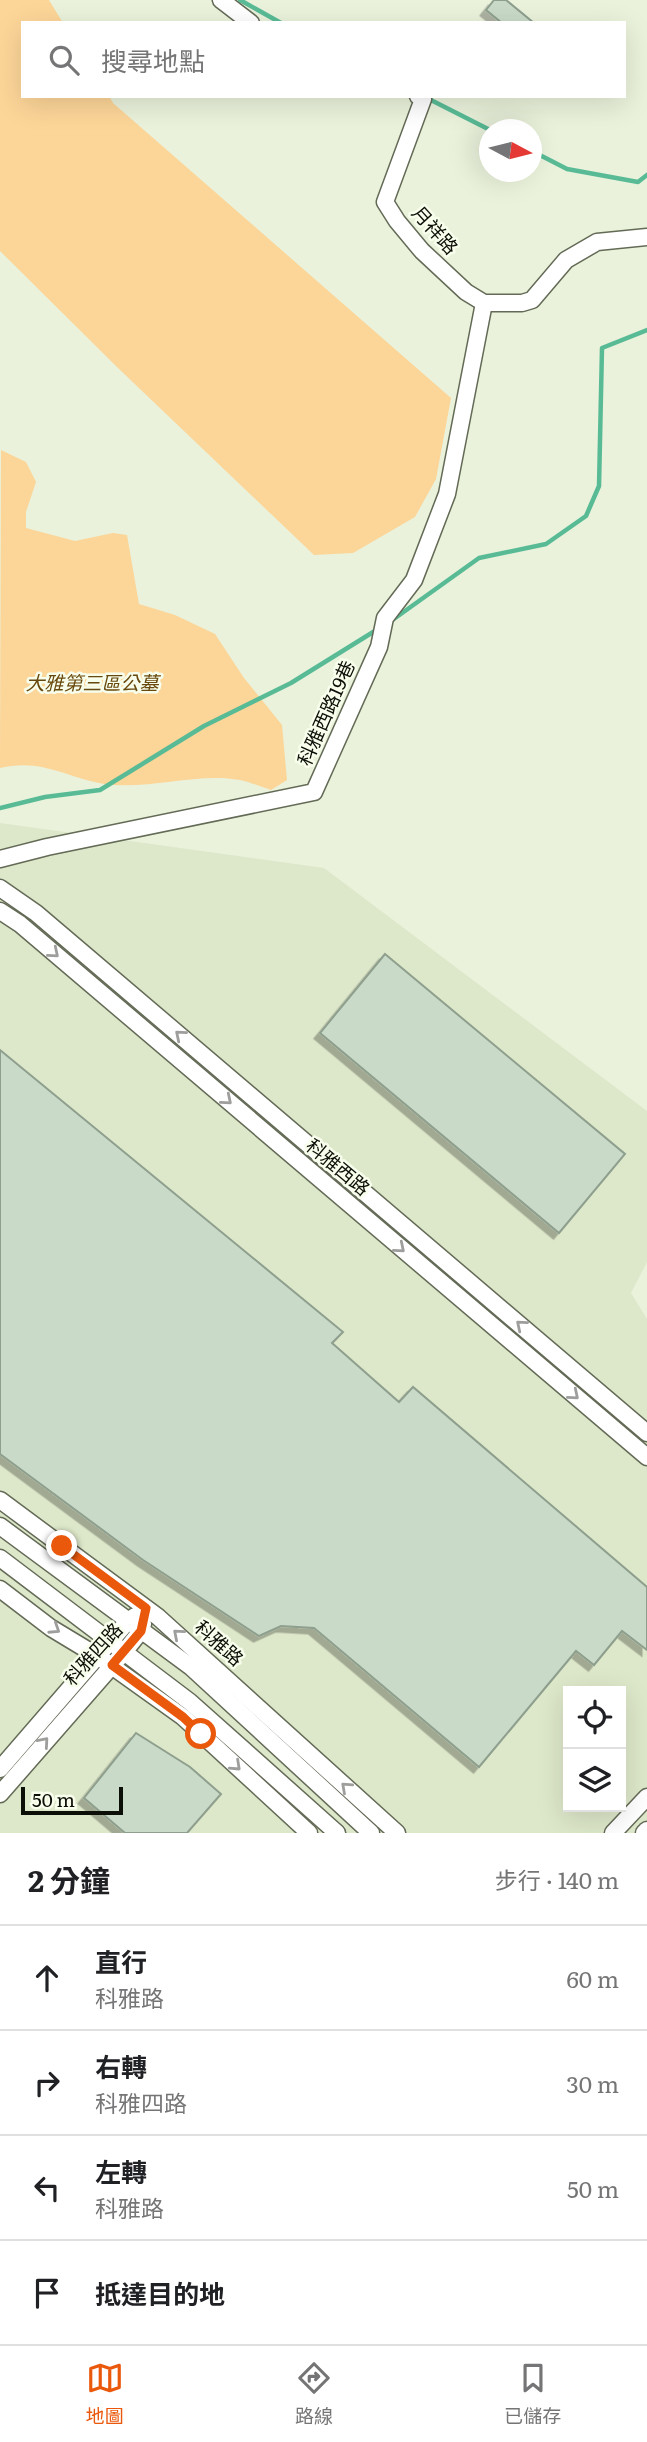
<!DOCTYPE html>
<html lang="zh-TW">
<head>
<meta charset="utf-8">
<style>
  :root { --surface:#fff; --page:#f6f6f6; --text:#202124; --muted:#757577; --line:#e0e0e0; --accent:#ea580c }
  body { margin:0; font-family:Literata,"Noto Sans TC",serif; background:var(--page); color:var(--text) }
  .controls { position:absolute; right:21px; bottom:21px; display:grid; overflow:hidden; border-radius:0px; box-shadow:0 7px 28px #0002 }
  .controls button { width:63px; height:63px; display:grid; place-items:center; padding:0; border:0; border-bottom:2px solid var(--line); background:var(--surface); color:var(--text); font:35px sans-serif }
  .compass { position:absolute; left:479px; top:119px; width:63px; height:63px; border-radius:50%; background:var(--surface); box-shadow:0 7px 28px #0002; rotate:97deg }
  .scale { position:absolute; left:21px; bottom:18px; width:102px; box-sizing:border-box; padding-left:7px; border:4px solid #0c0f07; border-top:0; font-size:19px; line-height:24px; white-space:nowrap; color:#0c0f07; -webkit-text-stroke:5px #f8feec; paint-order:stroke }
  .stop { position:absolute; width:21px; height:21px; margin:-16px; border:5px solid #ea580c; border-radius:50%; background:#fff }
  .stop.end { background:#ea580c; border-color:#fff; box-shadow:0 2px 7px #0008 }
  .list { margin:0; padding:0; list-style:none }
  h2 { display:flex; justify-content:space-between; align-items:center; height:91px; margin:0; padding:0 28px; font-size:30px }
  h2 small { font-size:23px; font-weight:400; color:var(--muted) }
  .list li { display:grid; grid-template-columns:46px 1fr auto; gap:21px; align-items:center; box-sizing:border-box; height:105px; padding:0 28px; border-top:2px solid var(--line) }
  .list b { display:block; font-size:26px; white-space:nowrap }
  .list p { margin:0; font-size:23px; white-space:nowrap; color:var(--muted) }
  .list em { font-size:23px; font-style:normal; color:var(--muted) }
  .icon { flex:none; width:38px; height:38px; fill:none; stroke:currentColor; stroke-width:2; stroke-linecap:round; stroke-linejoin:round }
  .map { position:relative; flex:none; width:647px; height:1833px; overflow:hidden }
  .search { position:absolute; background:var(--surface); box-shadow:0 7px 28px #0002; left:21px; right:21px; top:21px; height:77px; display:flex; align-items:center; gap:18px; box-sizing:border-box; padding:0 24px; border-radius:0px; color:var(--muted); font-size:26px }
  .sheet { height:511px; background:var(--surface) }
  nav { display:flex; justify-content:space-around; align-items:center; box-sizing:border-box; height:98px; border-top:2px solid var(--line); background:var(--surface); font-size:19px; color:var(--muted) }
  nav a { display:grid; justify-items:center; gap:4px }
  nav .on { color:var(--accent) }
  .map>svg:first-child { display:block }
  .built { fill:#dde7c9; fill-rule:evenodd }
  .green { fill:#fcd598 }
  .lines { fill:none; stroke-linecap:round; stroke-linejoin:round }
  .stream { stroke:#59bb96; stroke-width:4.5 }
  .building { fill:#c9dac8; stroke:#8e9f8e; stroke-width:2; filter:url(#shadow) }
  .minor-casing { stroke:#636a56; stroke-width:19 }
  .minor { stroke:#fff; stroke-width:16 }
  .oneway { stroke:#9e9f9c }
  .route { stroke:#ea580c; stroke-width:9 }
  .labels { text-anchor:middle; stroke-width:5; stroke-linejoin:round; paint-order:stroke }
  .street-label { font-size:19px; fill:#0c0f07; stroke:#f8feec }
  .park-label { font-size:19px; font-style:italic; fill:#68490d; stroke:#f8feec }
</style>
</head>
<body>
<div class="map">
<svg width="647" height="1833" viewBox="0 0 647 1833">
  <defs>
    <filter id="shadow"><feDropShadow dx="-5.5" dy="5.5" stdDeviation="0" flood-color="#0004"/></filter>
  </defs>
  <rect width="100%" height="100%" fill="#eaf2db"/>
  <!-- built -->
  <path class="built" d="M0,823L324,868L647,1111V1262L631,1293L647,1319V1833H0ZM568,1691H621V1807H568Z"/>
  <!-- green -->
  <g class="green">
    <path d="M0,0H49L63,23H23V96H109L113,103L451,398L436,479L415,517L353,553L314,555L118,368L0,251Z"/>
    <path d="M1,450L26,462L36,482L26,512V528L75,541L113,533L127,535L139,604L175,615L215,634L244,678L282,725L287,780L271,790C261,787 250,782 240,780C198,772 149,790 105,784C66,778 43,758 0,768Z"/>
  </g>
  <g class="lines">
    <!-- stream -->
    <g class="stream">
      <path d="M240,0L281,23"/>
      <path d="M425,97L490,130"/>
      <path d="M532,151L567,169L638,182L647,175"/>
      <path d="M391,621L479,558L546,544L586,516L599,486L602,348L647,330"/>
      <path d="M0,808L45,797L100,790L204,726L291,683L378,629"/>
    </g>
  </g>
  <!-- building -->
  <g class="building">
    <path d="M494,0H506L534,23H502L486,10Z"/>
    <path d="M385,954L625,1154L559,1233L320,1033Z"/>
    <path d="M0,1050L343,1332L332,1343L399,1402L413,1387L647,1587V1650L622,1631L594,1665L576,1651L479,1767L314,1628L281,1626L259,1636L143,1560L0,1454Z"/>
    <path d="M136,1733L190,1767L221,1794L187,1833H125L84,1798Z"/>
  </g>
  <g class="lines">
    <!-- minor casing -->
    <g class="minor-casing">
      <g id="minor">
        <path d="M221,0L251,23"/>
        <path d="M418,96L423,99L385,202L397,221L422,251L466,292L484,303H522L532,300L566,260L597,242L647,237"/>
        <path d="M0,859L47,847L314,792L379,647L385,618L414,580L447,494L484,303"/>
        <path d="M0,888L36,913L647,1433"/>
        <path d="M0,911L20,924L647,1457"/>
        <path d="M0,1500L158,1617L397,1833"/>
        <path d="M0,1526L191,1667L371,1833"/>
        <path d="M0,1558L190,1702L337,1833"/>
        <path d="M0,1589L51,1628L99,1657L183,1717L309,1833"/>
        <path d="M0,1769L128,1621L135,1616"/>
        <path d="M0,1794L124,1652L141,1631L143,1624"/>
        <path d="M613,1833L647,1797"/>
        <path d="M644,1833L647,1830"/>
      </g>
    </g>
    <!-- minor -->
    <use href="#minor" class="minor"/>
  </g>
  <!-- one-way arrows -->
  <defs><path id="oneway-chevron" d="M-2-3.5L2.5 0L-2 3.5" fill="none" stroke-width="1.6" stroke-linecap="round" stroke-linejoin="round" transform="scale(1.75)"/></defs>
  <g class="oneway">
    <use href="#oneway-chevron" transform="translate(54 953) rotate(40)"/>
    <use href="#oneway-chevron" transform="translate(180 1035) rotate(-140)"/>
    <use href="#oneway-chevron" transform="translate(227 1100) rotate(40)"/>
    <use href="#oneway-chevron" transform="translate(400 1248) rotate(40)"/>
    <use href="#oneway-chevron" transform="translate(521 1325) rotate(-140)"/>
    <use href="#oneway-chevron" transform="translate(574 1395) rotate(40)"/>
    <use href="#oneway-chevron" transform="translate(55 1629) rotate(33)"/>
    <use href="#oneway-chevron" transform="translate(178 1634) rotate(-139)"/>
    <use href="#oneway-chevron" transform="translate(44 1742) rotate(-49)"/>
    <use href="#oneway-chevron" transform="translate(236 1766) rotate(43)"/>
    <use href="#oneway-chevron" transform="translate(346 1787) rotate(-138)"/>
  </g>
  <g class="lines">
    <!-- route -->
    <path class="route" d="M62,1546L146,1608L141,1631L112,1665L183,1717L201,1734"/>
  </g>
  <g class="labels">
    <!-- street labels -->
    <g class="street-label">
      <text transform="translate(435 230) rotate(48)" y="7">月祥路</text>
      <text transform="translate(326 713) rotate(-66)" y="7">科雅西路19巷</text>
      <text transform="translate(338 1167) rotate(40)" y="7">科雅西路</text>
      <text transform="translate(219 1643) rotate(42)" y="7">科雅路</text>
      <text transform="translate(93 1654) rotate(-48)" y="7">科雅四路</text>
    </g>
    <!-- park labels -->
    <g class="park-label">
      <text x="92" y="690">大雅第三區公墓</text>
    </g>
  </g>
</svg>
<div class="controls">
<button><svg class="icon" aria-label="locate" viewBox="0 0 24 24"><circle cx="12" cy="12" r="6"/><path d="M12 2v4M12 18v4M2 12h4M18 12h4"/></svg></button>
<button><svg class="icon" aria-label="layers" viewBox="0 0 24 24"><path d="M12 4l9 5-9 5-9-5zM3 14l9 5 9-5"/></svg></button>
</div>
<svg class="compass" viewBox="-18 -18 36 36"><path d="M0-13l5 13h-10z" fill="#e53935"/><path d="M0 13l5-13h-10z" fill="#757577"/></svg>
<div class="scale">50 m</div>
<div class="stop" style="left:201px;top:1734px"></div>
<div class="stop end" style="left:62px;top:1546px"></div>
<div class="search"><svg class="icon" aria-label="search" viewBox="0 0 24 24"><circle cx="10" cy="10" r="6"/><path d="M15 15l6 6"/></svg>搜尋地點</div>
</div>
<section class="sheet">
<h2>2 分鐘<small>步行 · 140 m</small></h2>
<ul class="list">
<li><svg class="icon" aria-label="ahead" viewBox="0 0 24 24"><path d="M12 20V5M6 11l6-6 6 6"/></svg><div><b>直行</b><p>科雅路</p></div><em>60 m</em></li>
<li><svg class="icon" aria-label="right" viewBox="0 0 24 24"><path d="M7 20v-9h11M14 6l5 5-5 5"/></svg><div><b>右轉</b><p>科雅四路</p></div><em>30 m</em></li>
<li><svg class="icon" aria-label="left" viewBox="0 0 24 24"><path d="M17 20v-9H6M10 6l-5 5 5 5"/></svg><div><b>左轉</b><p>科雅路</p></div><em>50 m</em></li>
<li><svg class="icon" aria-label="arrive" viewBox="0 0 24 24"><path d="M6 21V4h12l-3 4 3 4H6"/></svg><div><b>抵達目的地</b></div></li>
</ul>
</section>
<nav>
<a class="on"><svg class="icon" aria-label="map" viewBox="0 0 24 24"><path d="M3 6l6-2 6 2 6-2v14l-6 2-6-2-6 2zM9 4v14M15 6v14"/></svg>地圖</a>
<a><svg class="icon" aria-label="directions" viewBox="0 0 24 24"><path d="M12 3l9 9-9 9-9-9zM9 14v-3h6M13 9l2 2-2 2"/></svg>路線</a>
<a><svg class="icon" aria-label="saved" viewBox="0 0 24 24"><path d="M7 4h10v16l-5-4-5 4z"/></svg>已儲存</a>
</nav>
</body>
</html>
